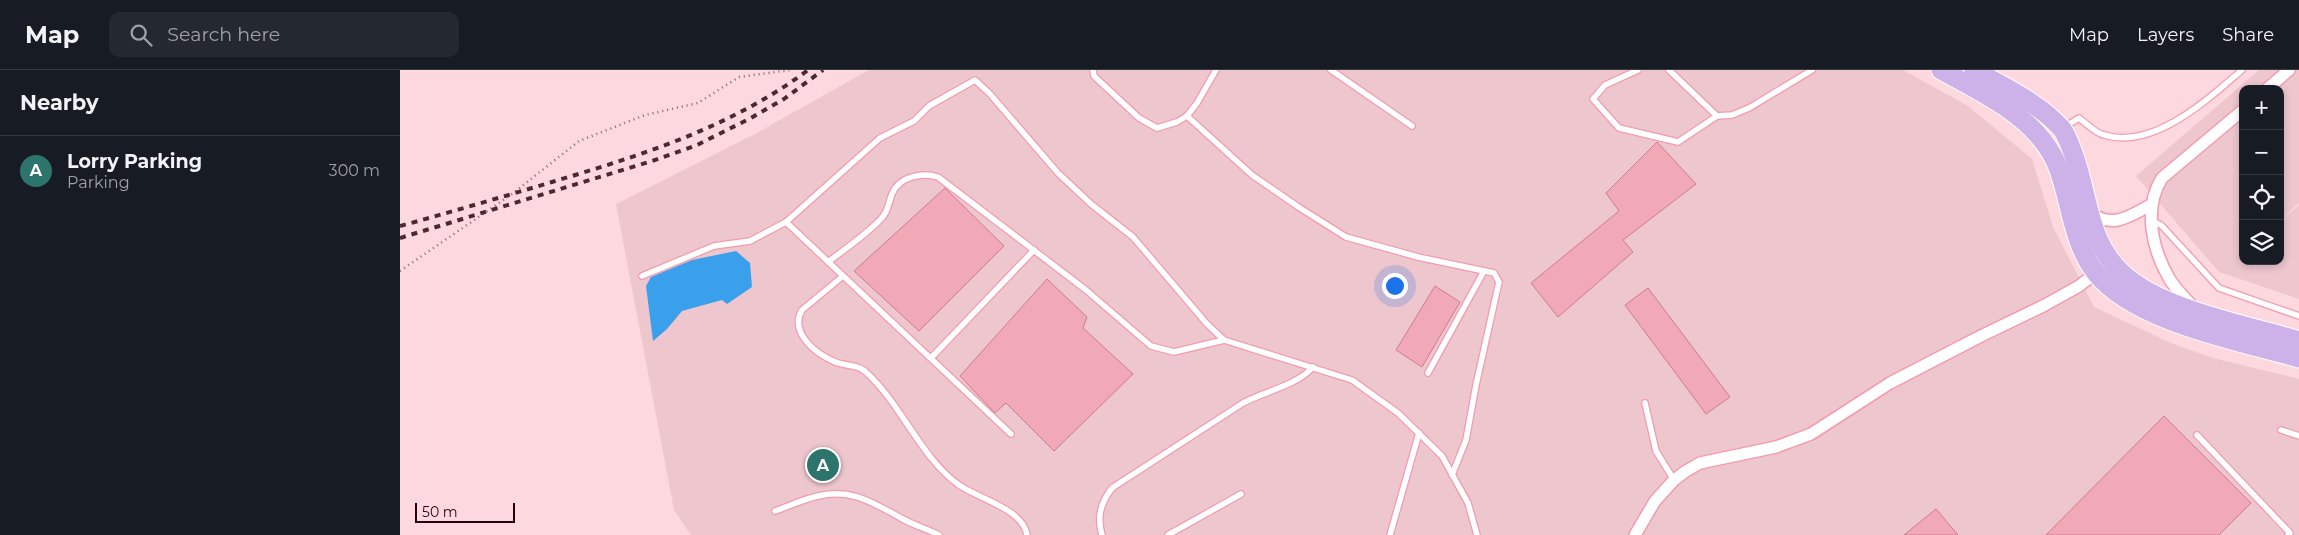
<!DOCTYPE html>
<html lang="en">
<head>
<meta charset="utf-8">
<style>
  :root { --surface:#171b24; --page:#242831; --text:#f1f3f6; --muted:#9ea1a6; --line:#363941; --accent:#2c746c }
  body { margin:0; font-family:Montserrat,sans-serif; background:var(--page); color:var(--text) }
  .controls { position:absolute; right:15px; top:15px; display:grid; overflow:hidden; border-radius:10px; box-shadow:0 2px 8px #0003 }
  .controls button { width:45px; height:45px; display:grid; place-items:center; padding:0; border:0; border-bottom:1px solid var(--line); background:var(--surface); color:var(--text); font:25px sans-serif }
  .scale { position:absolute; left:15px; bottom:12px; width:100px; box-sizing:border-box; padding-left:5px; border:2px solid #22040d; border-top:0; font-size:14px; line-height:18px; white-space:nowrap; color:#22040d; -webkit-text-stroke:4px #fed8df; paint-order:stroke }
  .you { position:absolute; left:994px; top:215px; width:18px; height:18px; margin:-12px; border:4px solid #fff; border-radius:50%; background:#1a73e8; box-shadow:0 0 0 8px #1a73e833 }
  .badge { display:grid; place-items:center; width:32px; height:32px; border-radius:50%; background:var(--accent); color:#fff; font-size:16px; font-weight:700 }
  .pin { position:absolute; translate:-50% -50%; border:2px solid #fff; box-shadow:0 1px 5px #0006 }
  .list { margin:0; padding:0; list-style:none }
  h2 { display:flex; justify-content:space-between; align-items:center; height:65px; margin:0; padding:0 20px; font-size:21px }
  h2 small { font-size:16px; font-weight:400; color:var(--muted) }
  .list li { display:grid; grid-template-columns:32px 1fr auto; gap:15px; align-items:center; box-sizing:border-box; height:70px; padding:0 20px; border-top:1px solid var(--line) }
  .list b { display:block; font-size:19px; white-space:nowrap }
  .list p { margin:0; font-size:16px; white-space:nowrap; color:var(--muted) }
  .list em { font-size:16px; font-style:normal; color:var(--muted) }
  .icon { flex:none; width:28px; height:28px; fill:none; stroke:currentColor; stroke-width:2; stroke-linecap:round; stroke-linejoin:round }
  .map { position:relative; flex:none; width:1899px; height:465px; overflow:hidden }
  header { display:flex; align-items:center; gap:30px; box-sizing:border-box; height:70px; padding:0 25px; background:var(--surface); border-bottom:1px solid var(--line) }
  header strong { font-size:24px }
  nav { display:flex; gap:28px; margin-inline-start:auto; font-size:18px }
  .search { width:350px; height:45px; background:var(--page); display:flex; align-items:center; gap:12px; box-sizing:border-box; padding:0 18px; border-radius:10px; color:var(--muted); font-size:19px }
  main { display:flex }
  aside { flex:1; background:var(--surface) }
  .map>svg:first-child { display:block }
  .built { fill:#eec6ce }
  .water { fill:#3aa0ec }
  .building { fill:#f1a9b8; stroke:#cf7a8e }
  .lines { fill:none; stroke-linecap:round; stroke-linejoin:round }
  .lane-casing { stroke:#f39baf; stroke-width:8 }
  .street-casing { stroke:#f39baf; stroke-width:14 }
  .primary-casing { stroke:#fff; stroke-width:21 }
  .path { stroke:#87656d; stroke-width:2.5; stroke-dasharray:1 4; stroke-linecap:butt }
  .lane { stroke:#fff; stroke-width:5.5 }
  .street { stroke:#fff; stroke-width:11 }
  .primary { stroke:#cdb2e9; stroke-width:19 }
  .rail { stroke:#492a32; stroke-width:4; stroke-dasharray:6 6; stroke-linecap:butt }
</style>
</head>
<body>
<header>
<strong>Map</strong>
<div class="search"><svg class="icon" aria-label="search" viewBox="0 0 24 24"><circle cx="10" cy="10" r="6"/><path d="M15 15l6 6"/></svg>Search here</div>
<nav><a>Map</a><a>Layers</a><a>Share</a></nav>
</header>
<main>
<aside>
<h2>Nearby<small></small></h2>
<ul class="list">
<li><span class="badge">A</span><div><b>Lorry Parking</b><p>Parking</p></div><em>300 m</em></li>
</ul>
</aside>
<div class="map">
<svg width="1899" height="465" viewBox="0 0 1899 465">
  <rect width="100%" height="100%" fill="#fed8df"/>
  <!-- built -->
  <g class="built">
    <path d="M469,0H1503L1568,36L1632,89L1653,157L1694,237L1773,274L1813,288L1899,309V465H291L274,440L216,134L355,64Z"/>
    <path d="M1859,0H1899V133L1880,150V19H1843V191H1880V151L1899,135V229L1819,202L1736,106Z"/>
  </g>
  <!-- water -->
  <path class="water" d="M336,181L350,193L352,217L327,234L322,230L282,241L267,259L253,271L246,216L251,207L292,190Z"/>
  <!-- building -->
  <g class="building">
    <path d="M1257,72L1296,114L1223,170L1233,182L1158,247L1131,213L1219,141L1206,123Z"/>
    <path d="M545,118L604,176L519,261L454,201Z"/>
    <path d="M647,209L687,247L683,258L733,304L654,381L606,333L595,343L560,306Z"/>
    <path d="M1035,216L1060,232L1022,297L996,280Z"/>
    <path d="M1248,218L1330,327L1306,344L1225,235Z"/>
    <path d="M1764,346L1851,433L1819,465H1646Z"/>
    <path d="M1536,439L1558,465H1504Z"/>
  </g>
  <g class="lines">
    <!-- lane casing -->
    <g class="lane-casing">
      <g id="lane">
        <path d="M693,0L694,6L739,48L757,58L777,52L787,46L852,105L900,138L946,167L1018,187L1094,203L1099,212L1076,315L1066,370L1052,405"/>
        <path d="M931,0L1012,56"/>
        <path d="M1238,0L1205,15L1193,29L1219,58L1278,72L1317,46"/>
        <path d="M1269,0L1317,46L1332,45L1349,38L1412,0"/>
        <path d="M787,46L797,33L816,0"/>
        <path d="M1663,58L1679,48C1687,54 1695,63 1704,65C1754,80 1808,29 1842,0"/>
        <path d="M1752,151L1761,155L1819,218L1899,246"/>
        <path d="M386,152L480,68L514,51L529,36L575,10L590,24L658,103L691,134L733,167L807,254L824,270L952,310L998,343L1042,386L1068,433L1077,465"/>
        <path d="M428,192C445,179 464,166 479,151C488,143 488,134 492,124C499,106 523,102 538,107L686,220L751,276L774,282L824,270"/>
        <path d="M242,206L314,176L350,171L386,152L611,364"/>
        <path d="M443,206L402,240C389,262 415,283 433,291C445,297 458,293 468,304C502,336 522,389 559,415C579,429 623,439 627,465"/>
        <path d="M531,288L634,180"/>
        <path d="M1028,303L1084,201"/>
        <path d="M1245,333L1256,381L1274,410"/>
        <path d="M1881,360L1899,366"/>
        <path d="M1797,365L1890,463L1888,465"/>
        <path d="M375,441C389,436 404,429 418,426C453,418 473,433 501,448C513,455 527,459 539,465"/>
        <path d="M702,465C697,447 700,434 712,418L843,333C865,321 896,316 913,297"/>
        <path d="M768,465L841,424"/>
        <path d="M990,465L1019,363"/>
      </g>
    </g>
    <!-- street casing -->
    <g class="street-casing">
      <g id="street">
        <path d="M1867,19L1889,0"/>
        <path d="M1688,141C1711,160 1729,147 1752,134"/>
        <path d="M1794,238C1786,229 1775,219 1769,208C1752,179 1743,138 1762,108L1843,40"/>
        <path d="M1235,465L1255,431L1274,410L1286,401L1300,393L1376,377L1411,364L1490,313L1581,266L1645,235L1679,216L1696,203"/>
      </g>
    </g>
    <!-- primary casing -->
    <g class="primary-casing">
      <g id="primary">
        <path d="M1541,0C1585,24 1641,49 1659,100C1671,133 1673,174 1696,203C1735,252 1840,271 1899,288"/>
        <path d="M1574,0C1604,17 1639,33 1662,59C1667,66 1670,75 1673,83C1689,125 1687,172 1723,204C1762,240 1847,255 1899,271"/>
      </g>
    </g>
    <!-- path -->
    <path class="path" d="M0,201L112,124L179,71L245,45L298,33L339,7L390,0"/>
    <!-- lane -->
    <use href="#lane" class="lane"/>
    <!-- street -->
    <use href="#street" class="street"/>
    <!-- primary -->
    <use href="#primary" class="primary"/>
    <!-- rail -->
    <g class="rail">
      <path d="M0,156C51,142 102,127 152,112C242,85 332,57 408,0"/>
      <path d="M0,168L252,91L297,75L351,48L384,29L423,0"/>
    </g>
  </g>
</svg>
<div class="controls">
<button>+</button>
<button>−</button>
<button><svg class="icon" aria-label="locate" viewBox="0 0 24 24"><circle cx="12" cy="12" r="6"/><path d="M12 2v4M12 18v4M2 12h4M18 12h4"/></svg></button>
<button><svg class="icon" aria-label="layers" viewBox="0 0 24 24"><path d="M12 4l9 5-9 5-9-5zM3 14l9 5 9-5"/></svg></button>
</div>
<div class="scale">50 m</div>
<div class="you"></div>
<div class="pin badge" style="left:423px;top:395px">A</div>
</div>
</main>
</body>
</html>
